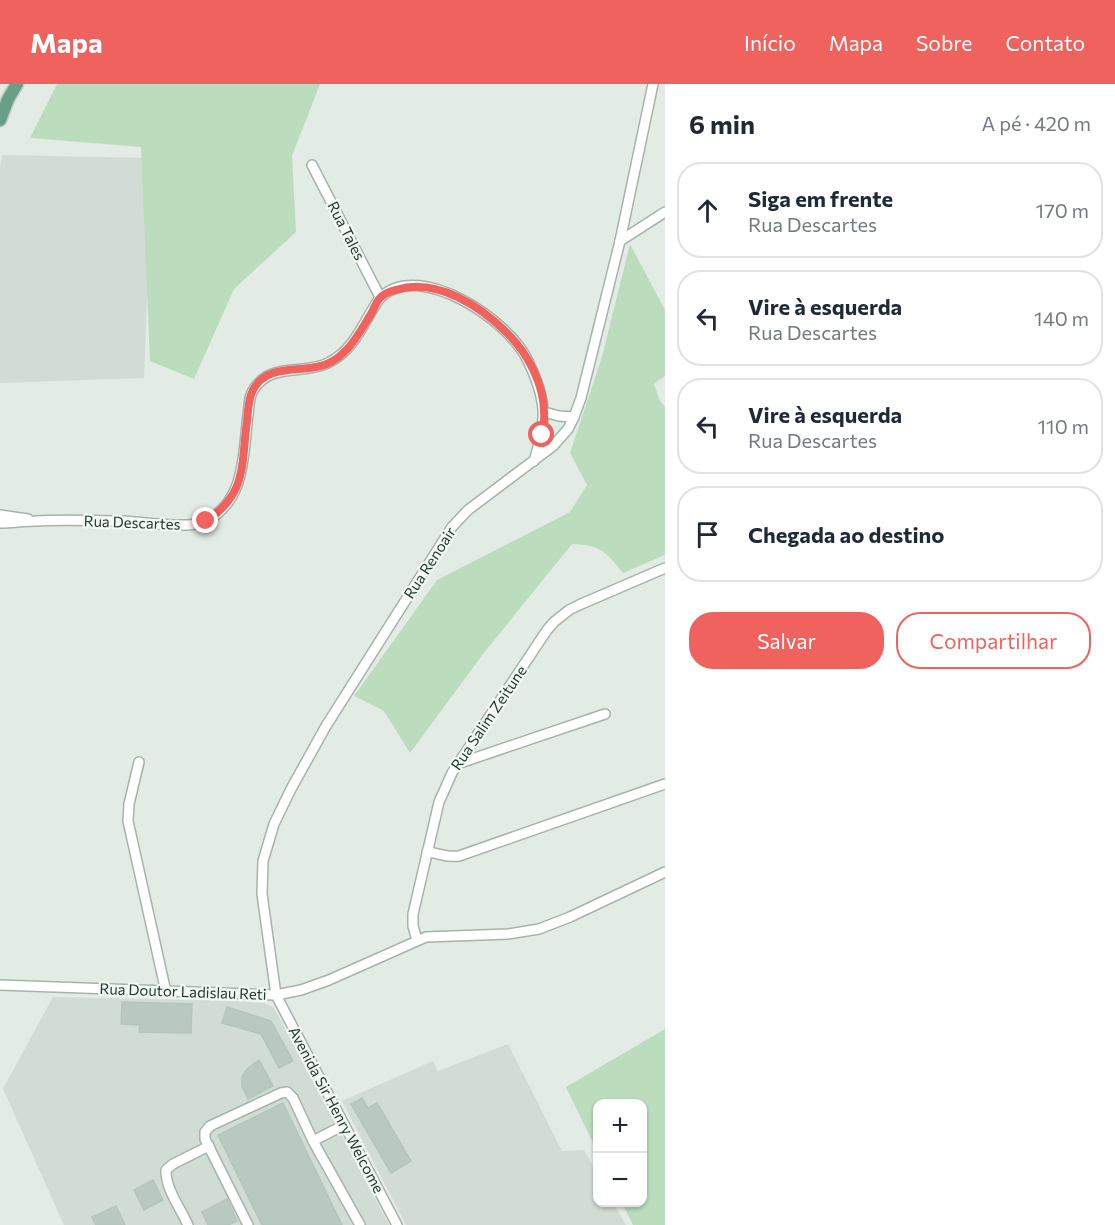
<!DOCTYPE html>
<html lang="pt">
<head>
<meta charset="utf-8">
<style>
  :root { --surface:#fff; --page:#f2f2f3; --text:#1f2937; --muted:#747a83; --line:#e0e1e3; --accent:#ef625d }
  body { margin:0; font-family:Commissioner,sans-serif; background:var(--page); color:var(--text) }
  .controls { position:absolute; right:18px; bottom:18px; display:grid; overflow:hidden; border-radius:12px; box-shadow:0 2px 4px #0004 }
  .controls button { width:54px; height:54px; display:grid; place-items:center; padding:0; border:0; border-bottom:2px solid var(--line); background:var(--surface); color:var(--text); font:30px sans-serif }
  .stop { position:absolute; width:18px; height:18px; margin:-14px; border:4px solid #ef625d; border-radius:50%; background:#fff }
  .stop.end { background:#ef625d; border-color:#fff; box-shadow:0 2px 6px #0008 }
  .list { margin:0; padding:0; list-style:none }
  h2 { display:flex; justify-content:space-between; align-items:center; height:78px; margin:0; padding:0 24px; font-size:26px }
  h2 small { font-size:20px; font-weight:400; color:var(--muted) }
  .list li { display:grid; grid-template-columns:39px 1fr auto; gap:18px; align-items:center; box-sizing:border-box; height:96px; margin:0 12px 12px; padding:0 12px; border:2px solid var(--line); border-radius:24px }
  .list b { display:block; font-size:22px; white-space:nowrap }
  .list p { margin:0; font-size:20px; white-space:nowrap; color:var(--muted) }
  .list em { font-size:20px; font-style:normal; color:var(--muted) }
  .actions { display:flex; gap:12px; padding:18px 24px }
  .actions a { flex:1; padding:14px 0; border:2px solid var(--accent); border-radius:24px; text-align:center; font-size:21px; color:var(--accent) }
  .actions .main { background:var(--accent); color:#fff }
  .icon { flex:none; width:33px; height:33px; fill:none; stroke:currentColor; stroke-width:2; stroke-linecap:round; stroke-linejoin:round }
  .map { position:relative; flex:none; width:665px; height:1141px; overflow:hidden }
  header { display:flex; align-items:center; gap:36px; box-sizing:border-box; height:84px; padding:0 30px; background:var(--accent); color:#fff }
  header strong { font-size:28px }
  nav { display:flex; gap:33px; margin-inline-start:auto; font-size:21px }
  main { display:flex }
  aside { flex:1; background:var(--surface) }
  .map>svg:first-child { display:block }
  .built { fill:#d0dcd4 }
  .green { fill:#bbdcbd }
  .building { fill:#bac9c0; stroke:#b4c5bb; stroke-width:1.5 }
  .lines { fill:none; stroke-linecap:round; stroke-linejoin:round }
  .minor-casing { stroke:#a5b4ab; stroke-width:12 }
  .major-casing { stroke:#c1c8c5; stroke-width:15 }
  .minor { stroke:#fff; stroke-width:9 }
  .major { stroke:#67a086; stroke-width:12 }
  .route { stroke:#ef625d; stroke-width:8 }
  .labels { text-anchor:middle; stroke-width:4.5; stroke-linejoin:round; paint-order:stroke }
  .street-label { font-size:15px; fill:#223c30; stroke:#f2f8f4 }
</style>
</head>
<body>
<header>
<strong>Mapa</strong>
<nav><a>Início</a><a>Mapa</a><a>Sobre</a><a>Contato</a></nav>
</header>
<main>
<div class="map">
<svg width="665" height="1141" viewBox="0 0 665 1141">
  <rect width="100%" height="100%" fill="#e2ece5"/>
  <!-- built -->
  <g class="built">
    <path d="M2,71L152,74L144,294L0,299V84Z"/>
    <path d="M53,913L231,917L264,919L274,924L389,1141H64L3,1005Z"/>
    <path d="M508,960L562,1067L584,1066L597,1090L598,1118L613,1119L626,1141H406L342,1017L433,977L438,987Z"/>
  </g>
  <!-- green -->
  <g class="green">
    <path d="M57,0H320L292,72L296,148L234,205L194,295L150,277L141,63L30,54Z"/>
    <path d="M630,160L665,226V292L654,300L660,317L665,323V471L623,489C606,468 601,461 572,460L483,570L410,669L384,627L354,612L437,496L570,428L587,401L570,369L602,273Z"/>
    <path d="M665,945V1141H633L622,1119L642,1118V1020H598L597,1067L566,1003Z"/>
  </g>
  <!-- building -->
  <g class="building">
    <path d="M122,918L192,920L191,949L139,948L140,941L121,940Z"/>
    <path d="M227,923L271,937L293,977L279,984L261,950L222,939Z"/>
    <path d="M259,976L273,1002L248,1015L242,1002V993L247,985Z"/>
    <path d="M362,1014L368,1024L377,1019L411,1077L391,1089L351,1020Z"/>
    <path d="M283,1019L342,1141H262L218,1051Z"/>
    <path d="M153,1096L163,1116L144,1126L134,1106Z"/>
    <path d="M227,1115L237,1137L228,1141H208L202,1128Z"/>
    <path d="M116,1122L125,1141H96L92,1133Z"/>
  </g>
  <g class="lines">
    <!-- minor casing -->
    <g class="minor-casing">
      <g id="minor">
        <path d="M312,81L380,213"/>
        <path d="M620,157L665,128"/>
        <path d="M544,328L559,332L574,333"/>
        <path d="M0,431L28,435"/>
        <path d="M0,439C12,439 24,437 36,437C65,435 94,437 122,437C143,438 165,442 186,441C192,441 202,439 208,436C246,415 243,369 248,331C249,323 249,311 254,305C271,278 304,291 328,279C350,268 359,249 371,228C374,224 377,217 381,213C421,176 510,237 528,277C547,317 547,335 534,377"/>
        <path d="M139,678L129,720L128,737L166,908"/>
        <path d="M460,679L605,630"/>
        <path d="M427,768C439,769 447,774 459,772L665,700"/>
        <path d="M417,856L413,842V830L439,718L452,689L547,546L554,538L569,526L579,521L665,484"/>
        <path d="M0,901L276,911L301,906L329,896L426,853L508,850L539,845L570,833L665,788"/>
        <path d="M344,1041L313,1057L360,1141"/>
        <path d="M188,1141C181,1125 165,1104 166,1086L173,1080L209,1062"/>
        <path d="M248,1141L205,1055V1048L210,1042L281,1009L287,1008L293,1014L313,1057"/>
        <path d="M397,1141L276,911L262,810L263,777L274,740L291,705L326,642L452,443L468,426L553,362L568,345L574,333L581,314L620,157L653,0"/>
      </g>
    </g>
    <!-- major casing -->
    <g class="major-casing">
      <path id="major" d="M0,36L8,15L17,0"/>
    </g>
    <!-- minor -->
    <use href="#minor" class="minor"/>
    <!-- major -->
    <use href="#major" class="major"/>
  </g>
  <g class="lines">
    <!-- route -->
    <path class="route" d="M206,437C247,410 241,382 247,337C248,327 248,315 253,306C267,278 304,290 327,280C349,270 359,249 371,230C374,225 376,218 380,214C384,210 391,207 396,206C437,193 482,223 509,251C528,270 544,301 544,328C545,335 543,343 542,351"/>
  </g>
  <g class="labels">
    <!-- street labels -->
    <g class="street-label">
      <text transform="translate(346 147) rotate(63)" y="5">Rua Tales</text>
      <text transform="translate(132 439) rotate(2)" y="5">Rua Descartes</text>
      <text transform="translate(430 479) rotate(-57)" y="5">Rua Renoair</text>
      <text transform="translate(489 634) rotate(-56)" y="5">Rua Salim Zeitune</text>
      <text transform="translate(183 908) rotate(2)" y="5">Rua Doutor Ladislau Reti</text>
      <text transform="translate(336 1026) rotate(62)" y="5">Avenida Sir Henry Welcome</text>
    </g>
  </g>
</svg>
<div class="controls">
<button>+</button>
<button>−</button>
</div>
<div class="stop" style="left:542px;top:351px"></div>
<div class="stop end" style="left:206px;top:437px"></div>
</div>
<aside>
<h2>6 min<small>A pé · 420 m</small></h2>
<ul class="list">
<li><svg class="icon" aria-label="ahead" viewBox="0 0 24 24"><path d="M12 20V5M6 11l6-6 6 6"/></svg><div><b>Siga em frente</b><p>Rua Descartes</p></div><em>170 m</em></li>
<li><svg class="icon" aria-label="left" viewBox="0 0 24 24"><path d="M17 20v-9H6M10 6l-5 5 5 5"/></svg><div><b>Vire à esquerda</b><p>Rua Descartes</p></div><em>140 m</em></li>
<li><svg class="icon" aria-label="left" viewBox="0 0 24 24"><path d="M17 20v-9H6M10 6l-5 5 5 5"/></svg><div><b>Vire à esquerda</b><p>Rua Descartes</p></div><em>110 m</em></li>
<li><svg class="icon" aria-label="arrive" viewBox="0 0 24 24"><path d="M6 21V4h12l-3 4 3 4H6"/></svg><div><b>Chegada ao destino</b></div></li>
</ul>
<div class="actions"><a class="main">Salvar</a><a>Compartilhar</a></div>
</aside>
</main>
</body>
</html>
